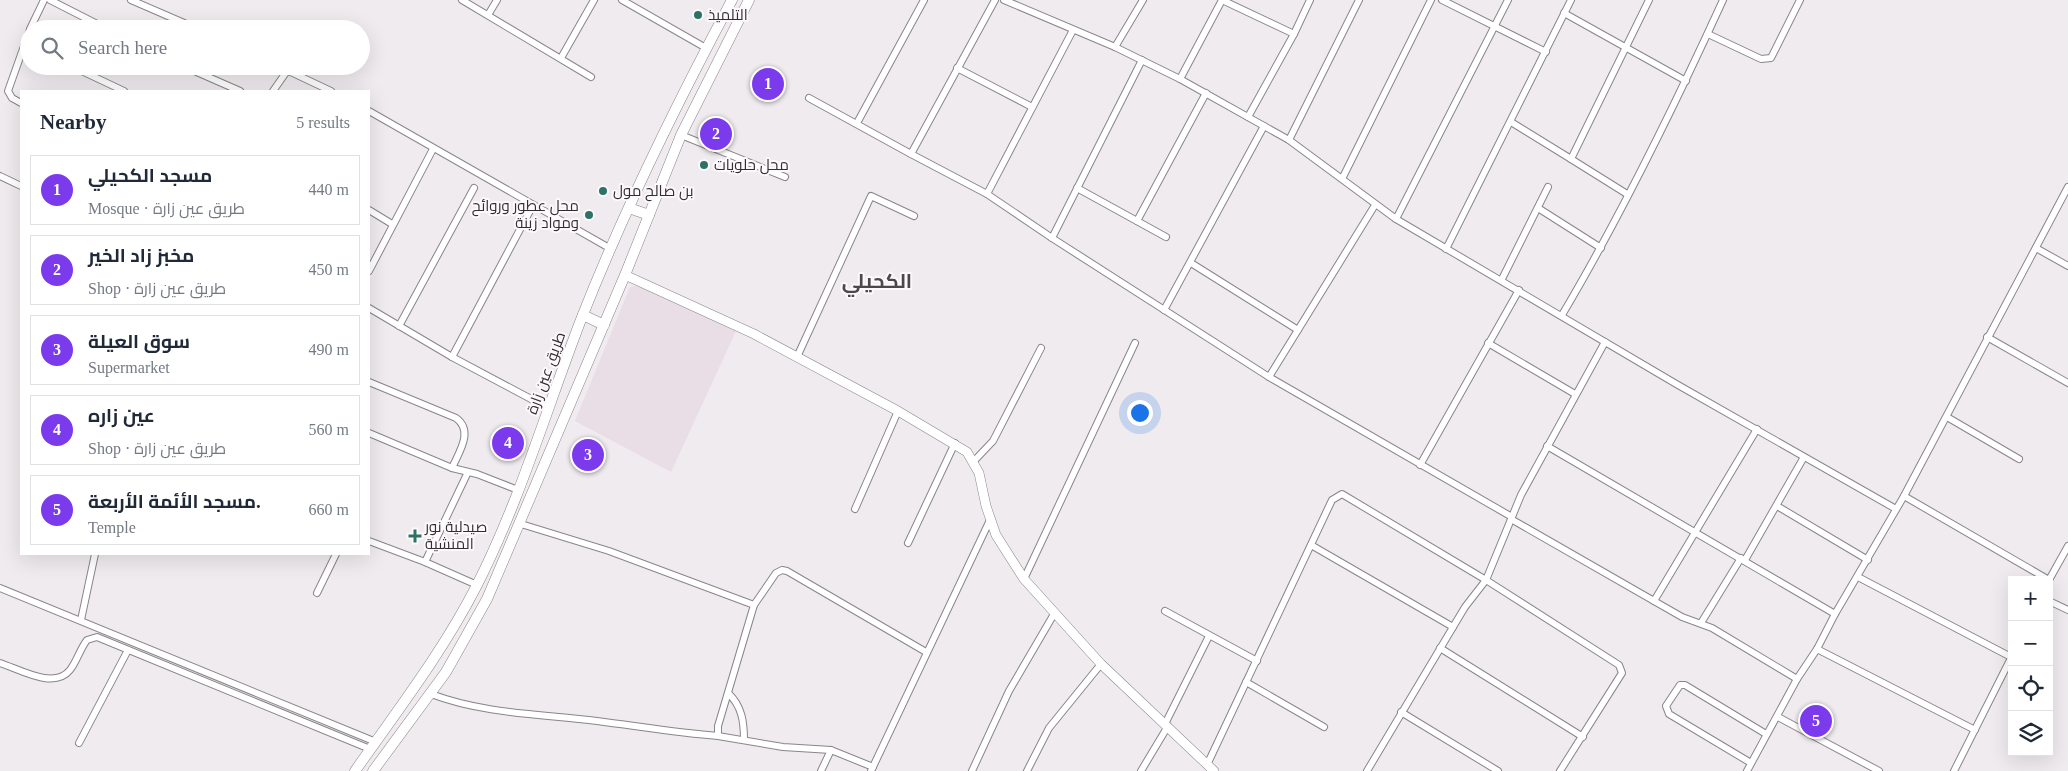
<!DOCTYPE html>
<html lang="en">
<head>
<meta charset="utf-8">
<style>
  :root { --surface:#fff; --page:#f2f2f3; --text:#1f2937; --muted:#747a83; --line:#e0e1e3; --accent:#7c3aed }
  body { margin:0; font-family:"Times New Roman",Cairo,serif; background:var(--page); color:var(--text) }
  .controls { position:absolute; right:15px; bottom:15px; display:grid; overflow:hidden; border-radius:0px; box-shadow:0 5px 20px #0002 }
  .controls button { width:45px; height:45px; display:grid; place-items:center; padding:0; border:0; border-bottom:1px solid var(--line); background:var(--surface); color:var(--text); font:25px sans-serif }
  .you { position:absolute; left:1139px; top:412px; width:18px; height:18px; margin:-12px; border:4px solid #fff; border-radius:50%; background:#1a73e8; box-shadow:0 0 0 8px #1a73e833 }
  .badge { display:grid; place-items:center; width:32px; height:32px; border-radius:50%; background:var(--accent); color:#fff; font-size:16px; font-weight:700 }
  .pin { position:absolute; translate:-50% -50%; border:2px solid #fff; box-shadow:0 1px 5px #0006 }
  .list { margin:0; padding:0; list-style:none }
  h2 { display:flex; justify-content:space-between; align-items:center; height:65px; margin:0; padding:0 20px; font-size:21px }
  h2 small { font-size:16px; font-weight:400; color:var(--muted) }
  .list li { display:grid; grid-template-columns:32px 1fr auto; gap:15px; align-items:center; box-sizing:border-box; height:70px; margin:0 10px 10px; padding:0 10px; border:1px solid var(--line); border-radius:0px }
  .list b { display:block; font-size:19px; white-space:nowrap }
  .list p { margin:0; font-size:16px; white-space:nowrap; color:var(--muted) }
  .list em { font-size:16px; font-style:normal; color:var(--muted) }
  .icon { flex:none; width:28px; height:28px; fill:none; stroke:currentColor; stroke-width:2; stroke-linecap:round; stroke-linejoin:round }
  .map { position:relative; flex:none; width:2068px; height:771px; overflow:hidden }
  .search { position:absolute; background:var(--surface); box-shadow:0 5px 20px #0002; left:20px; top:20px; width:350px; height:55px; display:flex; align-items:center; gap:12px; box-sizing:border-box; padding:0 18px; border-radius:28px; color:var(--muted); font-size:19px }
  .panel { position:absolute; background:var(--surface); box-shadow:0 5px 20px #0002; left:20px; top:90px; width:350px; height:465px; border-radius:0px }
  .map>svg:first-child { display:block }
  .built { fill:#e9dde6 }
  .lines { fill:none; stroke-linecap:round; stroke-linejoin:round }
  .street-casing { stroke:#8a8589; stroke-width:8 }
  .secondary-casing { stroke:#8a8589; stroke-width:10 }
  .primary-casing { stroke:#8a8589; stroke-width:11 }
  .street { stroke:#fff; stroke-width:6 }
  .secondary { stroke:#fff; stroke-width:9 }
  .primary { stroke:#fff; stroke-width:10 }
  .poi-dot { fill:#2d7267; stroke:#fdf8fc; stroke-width:2 }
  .labels { text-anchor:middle; stroke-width:4; stroke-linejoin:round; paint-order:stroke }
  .poi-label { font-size:15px; fill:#312f30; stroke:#fdf8fc; text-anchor:start }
  .street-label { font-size:15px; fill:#312f30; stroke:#fdf8fc }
  .district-label { font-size:20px; font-weight:bold; fill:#4b474a; stroke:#fdf8fc }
</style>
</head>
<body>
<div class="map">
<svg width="2068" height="771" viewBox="0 0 2068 771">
  <rect width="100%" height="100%" fill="#f0ebef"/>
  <!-- built -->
  <path class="built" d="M639,285L736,331L671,472L575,421L630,287Z"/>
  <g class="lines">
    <!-- street casing -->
    <g class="street-casing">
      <g id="street">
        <path d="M50,0L107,29"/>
        <path d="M131,0L198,29"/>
        <path d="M462,0L591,77"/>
        <path d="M622,0L706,48"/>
        <path d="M995,0L911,154L987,194L1052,238L1269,377L1512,517"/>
        <path d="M1004,0L1115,47L1180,79L1289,140L1396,219L1678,385L1896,509"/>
        <path d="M1222,0L1294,34"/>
        <path d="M1442,0L1546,52"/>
        <path d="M1564,13L1686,81"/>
        <path d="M488,15L497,0"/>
        <path d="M30,29L44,0"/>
        <path d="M1708,34L1761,59L1771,58L1800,0"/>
        <path d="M1115,47L1143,0"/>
        <path d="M561,58L594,0"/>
        <path d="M71,66L124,91"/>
        <path d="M183,66L240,91"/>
        <path d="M278,66L331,91"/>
        <path d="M957,68L1032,107"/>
        <path d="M1180,79L1222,0"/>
        <path d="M273,91L287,71"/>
        <path d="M809,98L911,154"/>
        <path d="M21,103L12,98L8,91L29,32"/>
        <path d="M369,111L611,249"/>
        <path d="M1248,117L1294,34L1310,0"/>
        <path d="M1511,122L1571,159L1649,0"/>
        <path d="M857,123L924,0"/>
        <path d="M681,135L785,177"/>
        <path d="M1289,140L1359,0"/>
        <path d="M1571,159L1627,194"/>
        <path d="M0,176L21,186"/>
        <path d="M1342,179L1431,0"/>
        <path d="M1077,188L1166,237"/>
        <path d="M987,194L1073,30"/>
        <path d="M1538,208L1601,248"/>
        <path d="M369,210L392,224"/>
        <path d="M1396,219L1508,0"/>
        <path d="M1137,221L1206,93"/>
        <path d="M1052,238L1142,60"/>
        <path d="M2036,248L2068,266"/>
        <path d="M1446,249L1571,0"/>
        <path d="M1191,263L1298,330"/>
        <path d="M369,271L433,149"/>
        <path d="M1502,279L1548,187"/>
        <path d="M369,308L452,357L548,408"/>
        <path d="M1164,310L1264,126"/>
        <path d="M1562,315C1622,214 1674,107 1723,0"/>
        <path d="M399,326L474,188"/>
        <path d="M1987,337L2068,383"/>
        <path d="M1488,343L1575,394"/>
        <path d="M452,357L533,205"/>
        <path d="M797,357L871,196L914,216"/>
        <path d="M1269,377L1375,205"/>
        <path d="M369,382L456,418C474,431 459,452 452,468"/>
        <path d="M1947,417L2019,459"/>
        <path d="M369,433L452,468L477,474L518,490"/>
        <path d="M1547,446L1835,614"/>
        <path d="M974,461L993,441L1041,348"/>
        <path d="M1420,465L1519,290"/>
        <path d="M1904,496L2049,580"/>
        <path d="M1777,506L1868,560"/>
        <path d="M855,509L898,411"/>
        <path d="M1511,519L1682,617L1712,628L1797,679"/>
        <path d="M369,541L425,562L477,585"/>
        <path d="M908,543L955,443"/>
        <path d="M1311,545L1453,627"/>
        <path d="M1745,560L1804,457"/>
        <path d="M425,562L468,472"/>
        <path d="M1858,577L2011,657"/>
        <path d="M1024,579L1135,343"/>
        <path d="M2049,580L2068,546"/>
        <path d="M0,588L376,742"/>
        <path d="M317,593L336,554"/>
        <path d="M1654,601L1757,429"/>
        <path d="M2049,601L2068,610"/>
        <path d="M754,605L776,573L782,570L787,571L926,652"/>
        <path d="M1165,611L1257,661"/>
        <path d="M81,620L95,554"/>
        <path d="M1701,623L1741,558"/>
        <path d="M1440,648L1583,737"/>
        <path d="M1817,649L1975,730"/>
        <path d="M0,663C19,669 54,690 70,670C77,661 80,649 87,640L97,637L370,749"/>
        <path d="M1246,682L1324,727"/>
        <path d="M728,693C742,706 744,722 744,740"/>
        <path d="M431,694C484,714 541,714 597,721C637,726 677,733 718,736V726L754,605L609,551L521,524"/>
        <path d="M1401,712L1498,771"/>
        <path d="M1778,717L1879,771"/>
        <path d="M1165,724L1209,636"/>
        <path d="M718,736L783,747L831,750L873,767"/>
        <path d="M79,743L128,650"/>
        <path d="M1751,763L1669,714L1666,706L1680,685H1685L1766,734"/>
        <path d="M1207,765L1332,500L1342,494L1486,580L1619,665L1622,673L1560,771"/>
        <path d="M821,771L831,750"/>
        <path d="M871,771L990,520"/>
        <path d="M972,771L1009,691L1054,614"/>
        <path d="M1027,771L1049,728L1101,664"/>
        <path d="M1141,771L1168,726"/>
        <path d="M1367,771L1465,607L1486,580L1521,495L1605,342"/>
        <path d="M1747,771L1797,679L1817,649L1835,614L1904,496L2068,187"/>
        <path d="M1954,771L2012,656"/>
      </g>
    </g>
    <!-- secondary casing -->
    <g class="secondary-casing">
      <path id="secondary" d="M625,275L754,334L898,411L967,452L979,473L986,506L996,535L1024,579L1101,664L1214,771"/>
    </g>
    <!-- primary casing -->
    <g class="primary-casing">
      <g id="primary">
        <path d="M629,208L649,215"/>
        <path d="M583,315L604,325"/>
        <path d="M355,771C397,711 442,653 476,587C520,501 547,407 582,317C625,208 677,103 732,0"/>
        <path d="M373,771L446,672L487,599L625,275L681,135L749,0"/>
      </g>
    </g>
    <!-- street -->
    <use href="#street" class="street"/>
    <!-- secondary -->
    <use href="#secondary" class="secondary"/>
    <!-- primary -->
    <use href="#primary" class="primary"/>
  </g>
  <!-- markers -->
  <g class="poi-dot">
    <circle cx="698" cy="15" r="5"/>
    <circle cx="704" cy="165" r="5"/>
    <circle cx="603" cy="191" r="5"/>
    <circle cx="589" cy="215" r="5"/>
    <path d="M412.5 528.5h5v5h5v5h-5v5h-5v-5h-5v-5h5z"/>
  </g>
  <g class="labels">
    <!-- poi labels -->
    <g class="poi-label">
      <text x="708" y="20">التلميذ</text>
      <text x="714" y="170">محل حلويات</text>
      <text x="613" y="196">بن صالح مول</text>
      <text x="579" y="211" text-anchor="end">محل عطور وروائح<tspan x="579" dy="17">ومواد زينة</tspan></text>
      <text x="425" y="532">صيدلية نور<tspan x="425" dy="17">المنشية</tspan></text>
    </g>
    <!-- street labels -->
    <g class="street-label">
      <text transform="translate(546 373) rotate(-70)" y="5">طريق عين زارة</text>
    </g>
    <!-- district labels -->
    <g class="district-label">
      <text x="877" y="288">الكحيلي</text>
    </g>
  </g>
</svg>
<div class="controls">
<button>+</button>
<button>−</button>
<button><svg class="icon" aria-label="locate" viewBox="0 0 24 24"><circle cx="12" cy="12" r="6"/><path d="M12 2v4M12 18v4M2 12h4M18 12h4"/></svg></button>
<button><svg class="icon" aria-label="layers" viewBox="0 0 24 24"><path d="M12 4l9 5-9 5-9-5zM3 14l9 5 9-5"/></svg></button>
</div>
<div class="you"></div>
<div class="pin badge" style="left:768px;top:84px">1</div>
<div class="pin badge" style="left:716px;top:134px">2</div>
<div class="pin badge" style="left:588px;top:455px">3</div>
<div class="pin badge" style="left:508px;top:443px">4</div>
<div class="pin badge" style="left:1816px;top:721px">5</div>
<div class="search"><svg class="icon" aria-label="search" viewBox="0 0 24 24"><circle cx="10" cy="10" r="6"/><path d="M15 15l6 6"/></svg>Search here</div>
<section class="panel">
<h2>Nearby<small>5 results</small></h2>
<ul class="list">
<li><span class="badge">1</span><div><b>مسجد الكحيلي</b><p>Mosque · طريق عين زارة</p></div><em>440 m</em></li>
<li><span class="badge">2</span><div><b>مخبز زاد الخير</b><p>Shop · طريق عين زارة</p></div><em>450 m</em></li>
<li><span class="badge">3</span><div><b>سوق العيلة</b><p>Supermarket</p></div><em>490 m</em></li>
<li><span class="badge">4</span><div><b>عين زاره</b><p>Shop · طريق عين زارة</p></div><em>560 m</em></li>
<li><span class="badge">5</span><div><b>مسجد الأئمة الأربعة.</b><p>Temple</p></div><em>660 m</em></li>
</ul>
</section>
</div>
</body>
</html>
